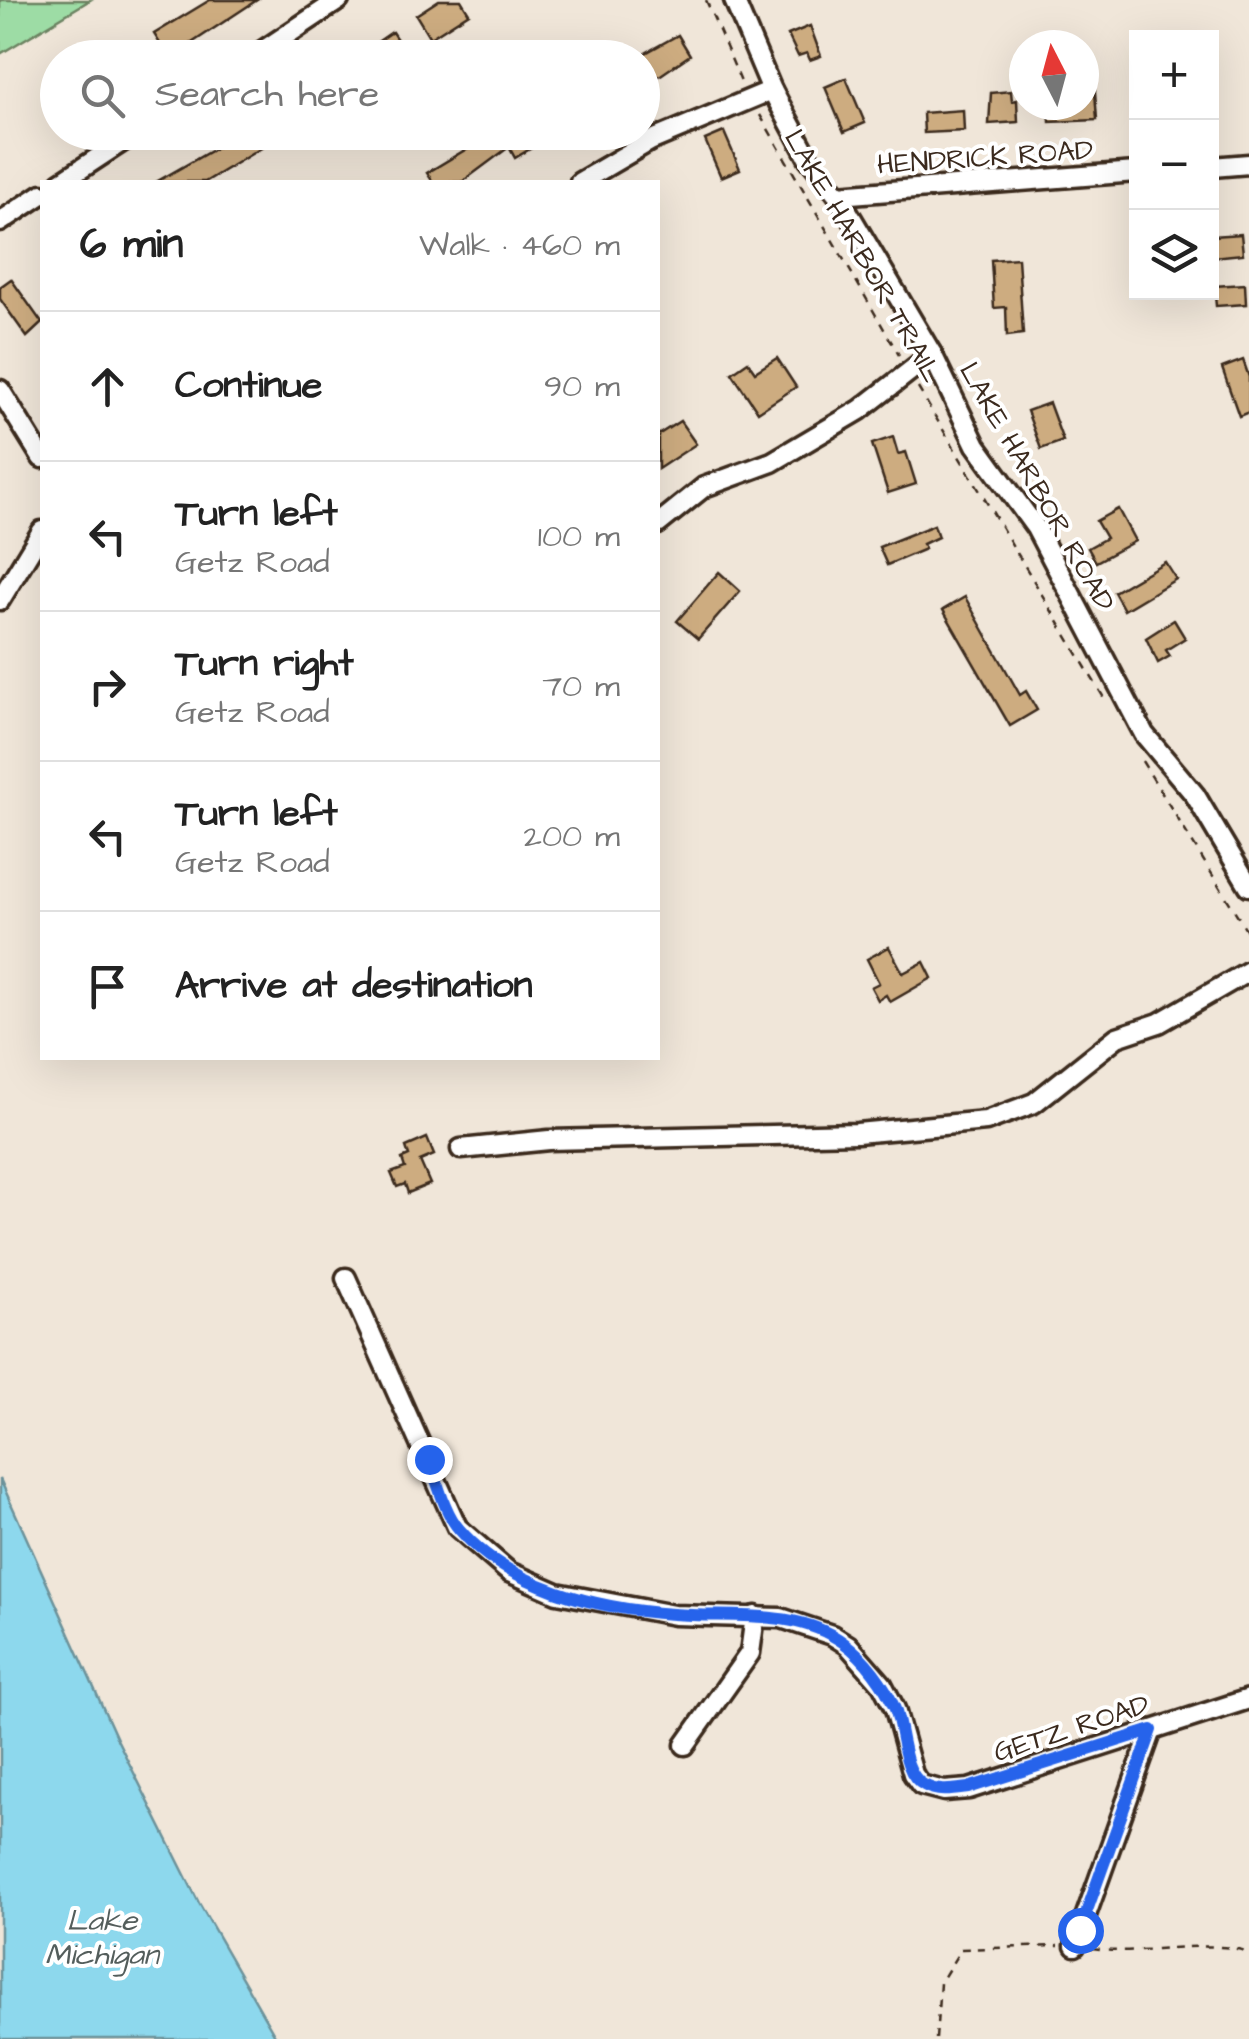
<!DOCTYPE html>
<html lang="en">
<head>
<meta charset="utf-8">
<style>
  :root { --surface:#fff; --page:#f2f2f2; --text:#222; --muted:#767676; --line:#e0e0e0 }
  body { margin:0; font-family:"Architects Daughter",sans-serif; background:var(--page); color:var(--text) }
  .controls { position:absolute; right:30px; top:30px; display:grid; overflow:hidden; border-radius:0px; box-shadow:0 10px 40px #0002 }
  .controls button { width:90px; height:90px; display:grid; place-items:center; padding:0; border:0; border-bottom:2px solid var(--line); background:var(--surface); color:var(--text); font:50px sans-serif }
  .compass { position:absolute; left:1009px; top:30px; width:90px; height:90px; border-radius:50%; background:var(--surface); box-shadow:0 10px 40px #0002; rotate:354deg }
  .stop { position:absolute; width:30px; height:30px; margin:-22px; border:8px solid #2563eb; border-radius:50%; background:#fff }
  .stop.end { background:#2563eb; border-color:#fff; box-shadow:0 2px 10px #0008 }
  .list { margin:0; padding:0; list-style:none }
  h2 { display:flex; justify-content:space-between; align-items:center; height:130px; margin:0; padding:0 40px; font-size:42px }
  h2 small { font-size:32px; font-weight:400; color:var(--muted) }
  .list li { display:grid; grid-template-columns:65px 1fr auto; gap:30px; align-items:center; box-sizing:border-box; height:150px; padding:0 40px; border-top:2px solid var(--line) }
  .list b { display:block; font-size:38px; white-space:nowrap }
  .list p { margin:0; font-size:32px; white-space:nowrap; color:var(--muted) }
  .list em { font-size:32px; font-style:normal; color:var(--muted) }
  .icon { flex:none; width:55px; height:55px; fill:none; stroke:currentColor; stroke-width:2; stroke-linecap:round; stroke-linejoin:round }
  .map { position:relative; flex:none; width:1249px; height:2039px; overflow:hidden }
  .search { position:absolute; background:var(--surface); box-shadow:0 10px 40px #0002; left:40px; top:40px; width:620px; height:110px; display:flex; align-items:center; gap:25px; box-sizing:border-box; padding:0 35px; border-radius:55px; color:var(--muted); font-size:38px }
  .panel { position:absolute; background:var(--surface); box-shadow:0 10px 40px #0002; left:40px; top:180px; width:620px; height:880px; border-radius:0px }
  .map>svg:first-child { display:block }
  .green { fill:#9ddca5; stroke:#6c8362; stroke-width:2.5 }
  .water { fill:#8dd8ed; stroke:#6c929a; stroke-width:2.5 }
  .building { fill:#cdac80; stroke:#3b2a1e; stroke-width:2.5 }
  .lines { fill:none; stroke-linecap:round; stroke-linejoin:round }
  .minor-casing { stroke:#3b2a1e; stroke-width:25 }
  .path { stroke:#3b2a1e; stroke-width:2.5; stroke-dasharray:8 8; stroke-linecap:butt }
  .minor { stroke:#fff; stroke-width:18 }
  .route { stroke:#2563eb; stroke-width:12 }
  .labels { text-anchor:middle; stroke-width:8; stroke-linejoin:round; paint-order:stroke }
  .street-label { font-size:28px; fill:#3b2a1e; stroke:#fff }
  .water-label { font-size:30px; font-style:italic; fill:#545e5c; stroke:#fff }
</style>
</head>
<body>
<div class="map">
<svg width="1249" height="2039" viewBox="0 0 1249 2039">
  <rect width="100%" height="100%" fill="#f0e6d9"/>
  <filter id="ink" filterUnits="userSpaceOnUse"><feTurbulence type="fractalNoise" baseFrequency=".01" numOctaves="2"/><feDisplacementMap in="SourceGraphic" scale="20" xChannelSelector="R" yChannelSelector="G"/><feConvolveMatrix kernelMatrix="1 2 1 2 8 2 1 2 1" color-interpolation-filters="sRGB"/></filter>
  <g filter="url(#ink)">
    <!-- green -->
    <path class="green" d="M0,0H90L0,54Z"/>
    <!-- water -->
    <path class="water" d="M0,1479L117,1739L199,1903L277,2039H0Z"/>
    <!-- building -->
    <g class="building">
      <path d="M210,0H257L169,58L154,34Z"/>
      <path d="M439,0H461L469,13L430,38L416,15Z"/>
      <path d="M810,26L821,56L810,60L807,53L798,56L788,35Z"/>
      <path d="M392,32L409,58H354Z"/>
      <path d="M678,35L690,55L649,83L642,72V55Z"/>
      <path d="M1084,77H1094L1097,120L1050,122L1049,105H1084Z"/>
      <path d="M846,78L865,123L844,132L825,87Z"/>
      <path d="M1011,91L1012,101L1017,100L1018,122L989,124L991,93Z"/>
      <path d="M963,110L964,131L924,133L923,113Z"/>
      <path d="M244,132H288L205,182H156Z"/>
      <path d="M479,132H558L515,158L509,147L462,182H433L427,173L483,139Z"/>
      <path d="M724,132L740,169L721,177L705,140Z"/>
      <path d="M1241,234L1243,254L1212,257V236Z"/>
      <path d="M1018,258L1023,334L1007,336L1006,307L994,308L991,260Z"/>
      <path d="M11,279L42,323L27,337L0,299V287Z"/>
      <path d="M1245,284L1246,304L1216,306L1214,286Z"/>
      <path d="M777,358L796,387L758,412L732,373L748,362L755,372Z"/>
      <path d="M1243,360L1249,377V412L1239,416L1222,368Z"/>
      <path d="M1049,403L1063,441L1041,449L1027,411Z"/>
      <path d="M680,421L696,444L658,469V435Z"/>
      <path d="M893,437L898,454L906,452L916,484L888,493L872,444Z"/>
      <path d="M1118,509L1135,541L1096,562L1088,548L1106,538L1096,521Z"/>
      <path d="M934,525L938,537L923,544L925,549L887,565L879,547Z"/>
      <path d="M1165,562L1176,579L1124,610L1114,592Z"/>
      <path d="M719,572L740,591L698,639L677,621Z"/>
      <path d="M965,597L1020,695L1026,691L1037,710L1010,726L943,610Z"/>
      <path d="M1174,620L1185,638L1166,650L1170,656L1158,663L1146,638Z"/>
      <path d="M889,947L903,973L924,962L932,978L890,1002L886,995L878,1000L871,987L879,983L867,959Z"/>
      <path d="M427,1138L434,1155L420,1161L430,1184L408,1193L405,1184L397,1187L391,1173L405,1168L402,1159L409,1156L406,1147Z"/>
    </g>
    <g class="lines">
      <!-- minor casing -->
      <g class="minor-casing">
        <g id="minor">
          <path d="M734,0L772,90L809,159L838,195L932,354L976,445L1036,528L1144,734L1195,795L1249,886"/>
          <path d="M252,58L339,0"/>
          <path d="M1212,167L1249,164"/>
          <path d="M61,182L137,132"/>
          <path d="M580,182L650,141L772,90"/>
          <path d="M838,195L1136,172"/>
          <path d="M0,222L42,194"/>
          <path d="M0,390L42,458"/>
          <path d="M658,524L704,487L772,462L860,410L932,354"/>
          <path d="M0,600L42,531"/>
          <path d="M461,1149L549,1140L857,1133L986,1121L1034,1103L1117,1037L1159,1023L1249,971"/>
          <path d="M346,1278L457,1527L509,1572L557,1593L674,1615L781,1618L832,1635L848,1645L882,1684L895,1709L913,1774L921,1785L944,1791L969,1789L1249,1699"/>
          <path d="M685,1745L750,1653L755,1616"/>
          <path d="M1075,1946L1152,1730"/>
        </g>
      </g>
      <!-- path -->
      <g class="path">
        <path d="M706,0L741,82"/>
        <path d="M760,115L899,355"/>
        <path d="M918,388L1104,698"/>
        <path d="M1142,761L1249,934"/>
        <path d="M1092,1949C1142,1956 1206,1938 1249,1952"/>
        <path d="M936,2039L940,1983L961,1949L1059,1946"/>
      </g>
      <!-- minor -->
      <use href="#minor" class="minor"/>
    </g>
  </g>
  <g class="lines" filter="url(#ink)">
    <!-- route -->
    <path class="route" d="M429,1459C437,1480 444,1512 459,1529C510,1588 598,1609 673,1614C730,1619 795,1607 844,1643C865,1658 885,1685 895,1709C903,1729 902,1774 924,1785C938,1793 953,1790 968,1788L1152,1730L1080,1930"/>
  </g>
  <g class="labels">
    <!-- street labels -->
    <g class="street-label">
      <text transform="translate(985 156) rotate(-4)" y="10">HENDRICK ROAD</text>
      <text transform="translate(864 255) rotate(60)" y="10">LAKE HARBOR TRAIL</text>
      <text transform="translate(1038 486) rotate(60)" y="10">LAKE HARBOR ROAD</text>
      <text transform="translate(1071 1727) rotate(-18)" y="10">GETZ ROAD</text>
    </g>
    <!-- water labels -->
    <g class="water-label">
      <text x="102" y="1930">Lake<tspan x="102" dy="34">Michigan</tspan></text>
    </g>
  </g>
</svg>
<div class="controls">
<button>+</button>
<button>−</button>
<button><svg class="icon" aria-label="layers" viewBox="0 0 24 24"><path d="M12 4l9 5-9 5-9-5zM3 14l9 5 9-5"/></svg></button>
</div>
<svg class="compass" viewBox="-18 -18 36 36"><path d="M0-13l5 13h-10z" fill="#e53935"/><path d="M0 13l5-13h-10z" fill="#767676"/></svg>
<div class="stop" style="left:1080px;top:1930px"></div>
<div class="stop end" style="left:429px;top:1459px"></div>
<div class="search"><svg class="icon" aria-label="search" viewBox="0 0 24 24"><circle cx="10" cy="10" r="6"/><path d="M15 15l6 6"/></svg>Search here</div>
<section class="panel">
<h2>6 min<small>Walk · 460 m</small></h2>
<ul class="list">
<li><svg class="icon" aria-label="ahead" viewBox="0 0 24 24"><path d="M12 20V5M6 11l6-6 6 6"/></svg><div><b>Continue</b></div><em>90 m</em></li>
<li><svg class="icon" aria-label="left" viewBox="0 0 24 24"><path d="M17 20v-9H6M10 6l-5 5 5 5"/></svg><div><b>Turn left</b><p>Getz Road</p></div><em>100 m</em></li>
<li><svg class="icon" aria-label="right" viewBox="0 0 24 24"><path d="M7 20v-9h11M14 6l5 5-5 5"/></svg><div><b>Turn right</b><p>Getz Road</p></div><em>70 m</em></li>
<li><svg class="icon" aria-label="left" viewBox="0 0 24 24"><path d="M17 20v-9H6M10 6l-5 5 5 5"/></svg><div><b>Turn left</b><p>Getz Road</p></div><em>200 m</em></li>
<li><svg class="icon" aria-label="arrive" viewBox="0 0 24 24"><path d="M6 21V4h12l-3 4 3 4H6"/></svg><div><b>Arrive at destination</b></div></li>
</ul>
</section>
</div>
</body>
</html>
